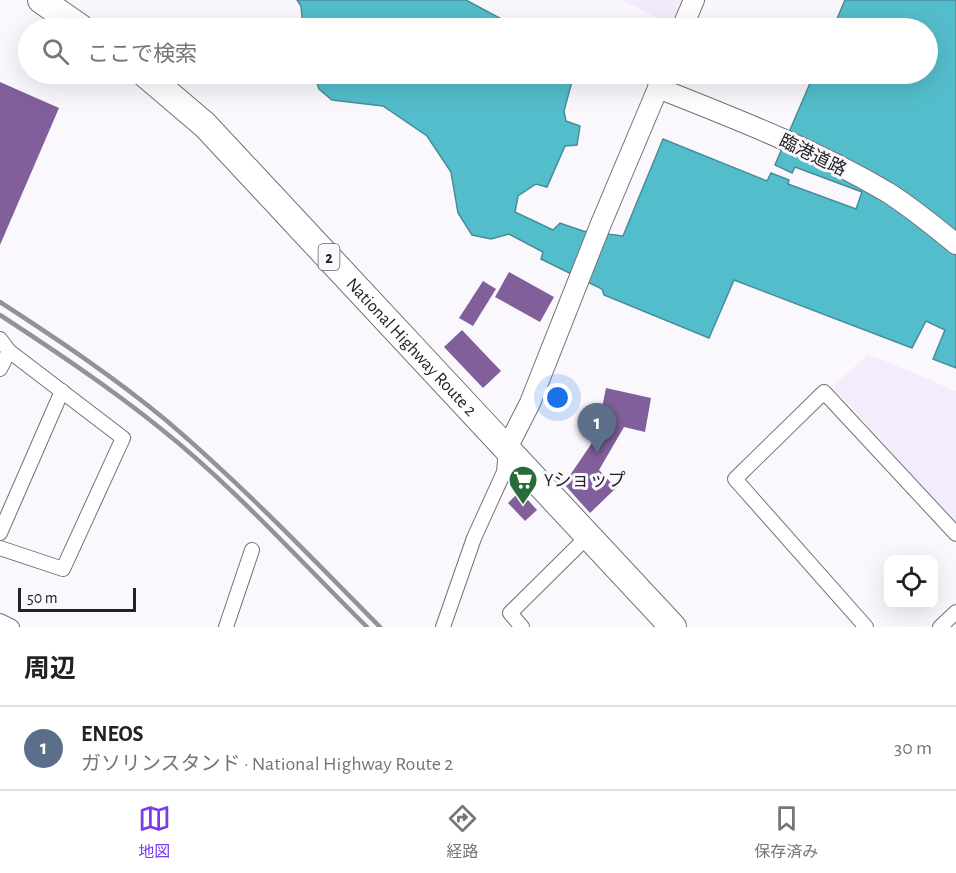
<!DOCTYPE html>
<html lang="ja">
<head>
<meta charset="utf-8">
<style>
  :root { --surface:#fff; --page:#f2f2f2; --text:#222; --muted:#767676; --line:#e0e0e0; --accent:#7c3aed }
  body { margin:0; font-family:"Alegreya Sans","Noto Sans JP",sans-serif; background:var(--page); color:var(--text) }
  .controls { position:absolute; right:18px; bottom:18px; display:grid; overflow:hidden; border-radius:12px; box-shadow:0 6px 24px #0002 }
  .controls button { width:54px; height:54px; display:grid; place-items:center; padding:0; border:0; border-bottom:2px solid var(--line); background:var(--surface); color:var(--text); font:30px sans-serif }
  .scale { position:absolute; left:18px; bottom:15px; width:118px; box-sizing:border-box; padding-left:6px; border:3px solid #232224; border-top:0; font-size:16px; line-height:21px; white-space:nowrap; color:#232224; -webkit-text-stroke:4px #fbf8fd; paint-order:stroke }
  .you { position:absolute; left:558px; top:398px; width:21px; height:21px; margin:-15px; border:4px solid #fff; border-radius:50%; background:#1a73e8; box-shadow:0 0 0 9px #1a73e833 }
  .badge { display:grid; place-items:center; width:39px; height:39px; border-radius:50%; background:var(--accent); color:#fff; font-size:20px; font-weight:700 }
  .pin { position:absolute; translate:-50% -50px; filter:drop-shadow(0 2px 3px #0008) }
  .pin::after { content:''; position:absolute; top:32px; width:21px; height:18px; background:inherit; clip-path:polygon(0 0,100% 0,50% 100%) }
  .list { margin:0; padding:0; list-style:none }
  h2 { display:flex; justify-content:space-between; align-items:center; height:78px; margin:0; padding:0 24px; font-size:26px }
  h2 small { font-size:20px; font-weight:400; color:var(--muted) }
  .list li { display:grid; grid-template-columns:39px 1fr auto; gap:18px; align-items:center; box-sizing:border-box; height:84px; padding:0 24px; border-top:2px solid var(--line) }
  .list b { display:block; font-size:22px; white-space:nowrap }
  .list p { margin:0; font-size:20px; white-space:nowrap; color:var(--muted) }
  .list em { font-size:20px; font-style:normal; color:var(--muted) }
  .icon { flex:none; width:33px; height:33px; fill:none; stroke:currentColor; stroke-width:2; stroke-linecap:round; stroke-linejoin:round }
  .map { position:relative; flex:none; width:956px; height:627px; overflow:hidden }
  .search { position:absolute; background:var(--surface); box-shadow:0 6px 24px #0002; left:18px; right:18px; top:18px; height:66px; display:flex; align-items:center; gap:15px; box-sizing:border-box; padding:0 21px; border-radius:33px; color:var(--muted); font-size:22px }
  .sheet { height:162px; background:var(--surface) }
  nav { display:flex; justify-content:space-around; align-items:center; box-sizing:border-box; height:84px; border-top:2px solid var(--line); background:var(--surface); font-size:16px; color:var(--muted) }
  nav a { display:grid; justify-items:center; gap:3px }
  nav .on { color:var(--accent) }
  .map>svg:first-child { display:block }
  .industrial { fill:#f4ebfc }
  .water { fill:#54bdcb; stroke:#458e99; stroke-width:1.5 }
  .building { fill:#815f9a }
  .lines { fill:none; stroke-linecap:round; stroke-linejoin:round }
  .street-casing { stroke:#737175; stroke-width:16 }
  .secondary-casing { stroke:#737175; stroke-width:22 }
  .highway-casing { stroke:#737175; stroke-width:28 }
  .street { stroke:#fff; stroke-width:14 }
  .secondary { stroke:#fff; stroke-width:20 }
  .highway { stroke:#fff; stroke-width:26 }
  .rail { stroke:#959296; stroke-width:4.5 }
  .labels { text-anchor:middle; stroke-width:6; stroke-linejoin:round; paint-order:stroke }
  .shield { fill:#fbf8fd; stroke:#646265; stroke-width:1.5 }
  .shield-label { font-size:16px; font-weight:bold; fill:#232224 }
  .street-label { font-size:18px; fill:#232224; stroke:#fbf8fd }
  .poi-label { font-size:18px; fill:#232224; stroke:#fbf8fd; text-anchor:start }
</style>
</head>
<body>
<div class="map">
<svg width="956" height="627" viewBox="0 0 956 627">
  <rect width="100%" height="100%" fill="#fbf8fd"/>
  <!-- industrial -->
  <g class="industrial">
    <path d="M622,0H681L672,25Z"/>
    <path d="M868,354L956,391V523L833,387Z"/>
  </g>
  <!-- water -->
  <g class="water">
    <path d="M297,0H466L518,28H303L301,6Z"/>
    <path d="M845,0H956V368L933,359L945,330L926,321L912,348L734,280L709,338L604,295L602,289L541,259L543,252L509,234L491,239L472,235L458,213L451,172L427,136L383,106L332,100L319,89L314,74H574L564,111L566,121L580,126L577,145L565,146L547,187L536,184L518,196L515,212L553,230L560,223L583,231L623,236L663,139L767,181L771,173L789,180L788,184L856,209L862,192L795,167L792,173L775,165L814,74H928V28H833Z"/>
  </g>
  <!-- building -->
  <g class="building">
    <path d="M0,82L59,108L0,245Z"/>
    <path d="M509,272L554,297L540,322L495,297Z"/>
    <path d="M483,281L496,289L473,326L459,318Z"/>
    <path d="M462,330L501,371L483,388L444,347Z"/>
    <path d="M606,388L651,398L645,432L624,427L599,470L616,488L590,513L564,484L596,437Z"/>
    <path d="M520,491L537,510L525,521L508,503Z"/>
  </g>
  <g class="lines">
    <!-- street casing -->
    <g class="street-casing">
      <g id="street">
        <path d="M0,339L9,351L123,438L63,569L0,548"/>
        <path d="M0,369L9,351"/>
        <path d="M0,533L62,391"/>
        <path d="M0,621L12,627"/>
        <path d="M226,627L252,550"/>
        <path d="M443,627L474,538L504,472L506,450"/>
        <path d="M522,627L510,613L588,536"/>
        <path d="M866,627L735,479L824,392L956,534"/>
        <path d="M940,627L956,612"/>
      </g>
    </g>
    <!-- secondary casing -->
    <g class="secondary-casing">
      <g id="secondary">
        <path d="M682,28L694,0"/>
        <path d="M658,88C736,119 814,149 887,192C911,207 934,226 956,244"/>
        <path d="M507,448L530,403L600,226L664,74"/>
      </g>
    </g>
    <!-- highway casing -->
    <g class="highway-casing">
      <g id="highway">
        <path d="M41,0L81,28"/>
        <path id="s1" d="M145,74L205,125L673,627"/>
      </g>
    </g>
    <!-- street -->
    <use href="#street" class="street"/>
    <!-- secondary -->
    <use href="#secondary" class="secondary"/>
    <!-- highway -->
    <use href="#highway" class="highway"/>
    <!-- rail -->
    <g class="rail">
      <path d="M0,302C57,339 114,377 167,421C242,485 311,557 380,627"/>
      <path d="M0,315C55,351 109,387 160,428C234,487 299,560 367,627"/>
    </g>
  </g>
  <!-- icons -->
  <defs>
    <g id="supermarket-pin" transform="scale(1.5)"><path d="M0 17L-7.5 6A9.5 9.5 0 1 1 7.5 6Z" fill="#286d39" stroke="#fbf8fd"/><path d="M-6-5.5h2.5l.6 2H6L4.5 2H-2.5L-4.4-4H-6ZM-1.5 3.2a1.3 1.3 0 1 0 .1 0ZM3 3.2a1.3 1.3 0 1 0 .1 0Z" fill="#fff"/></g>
  </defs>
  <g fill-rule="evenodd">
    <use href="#supermarket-pin" x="523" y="480"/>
  </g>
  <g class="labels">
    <!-- shield labels -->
    <rect class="shield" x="318.5" y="244" width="21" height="26" rx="4.5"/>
    <g class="shield-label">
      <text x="329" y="263">2</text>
    </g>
    <!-- street labels -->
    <g class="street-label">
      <text transform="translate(813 155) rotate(26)" y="6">臨港道路</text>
      <text dy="6" stroke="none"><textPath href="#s1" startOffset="382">National Highway Route 2</textPath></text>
    </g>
    <!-- poi labels -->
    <g class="poi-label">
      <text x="544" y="486">Yショップ</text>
    </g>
  </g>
</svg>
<div class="controls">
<button><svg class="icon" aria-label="locate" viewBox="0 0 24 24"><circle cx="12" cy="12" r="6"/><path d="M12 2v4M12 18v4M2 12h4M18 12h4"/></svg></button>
</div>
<div class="scale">50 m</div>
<div class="you"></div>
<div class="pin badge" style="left:597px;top:453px;background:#5c6f8a">1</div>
<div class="search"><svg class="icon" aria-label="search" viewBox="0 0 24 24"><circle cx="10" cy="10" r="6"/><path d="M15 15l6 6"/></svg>ここで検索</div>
</div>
<section class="sheet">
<h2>周辺<small></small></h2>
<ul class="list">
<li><span class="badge" style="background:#5c6f8a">1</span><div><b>ENEOS</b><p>ガソリンスタンド · National Highway Route 2</p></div><em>30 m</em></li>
</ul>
</section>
<nav>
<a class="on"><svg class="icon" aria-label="map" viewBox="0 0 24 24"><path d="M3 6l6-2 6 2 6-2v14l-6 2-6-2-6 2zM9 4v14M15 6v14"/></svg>地図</a>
<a><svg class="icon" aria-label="directions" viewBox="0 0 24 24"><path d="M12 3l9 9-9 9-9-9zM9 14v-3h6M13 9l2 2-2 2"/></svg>経路</a>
<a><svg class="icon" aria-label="saved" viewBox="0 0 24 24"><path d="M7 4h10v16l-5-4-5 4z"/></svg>保存済み</a>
</nav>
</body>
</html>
